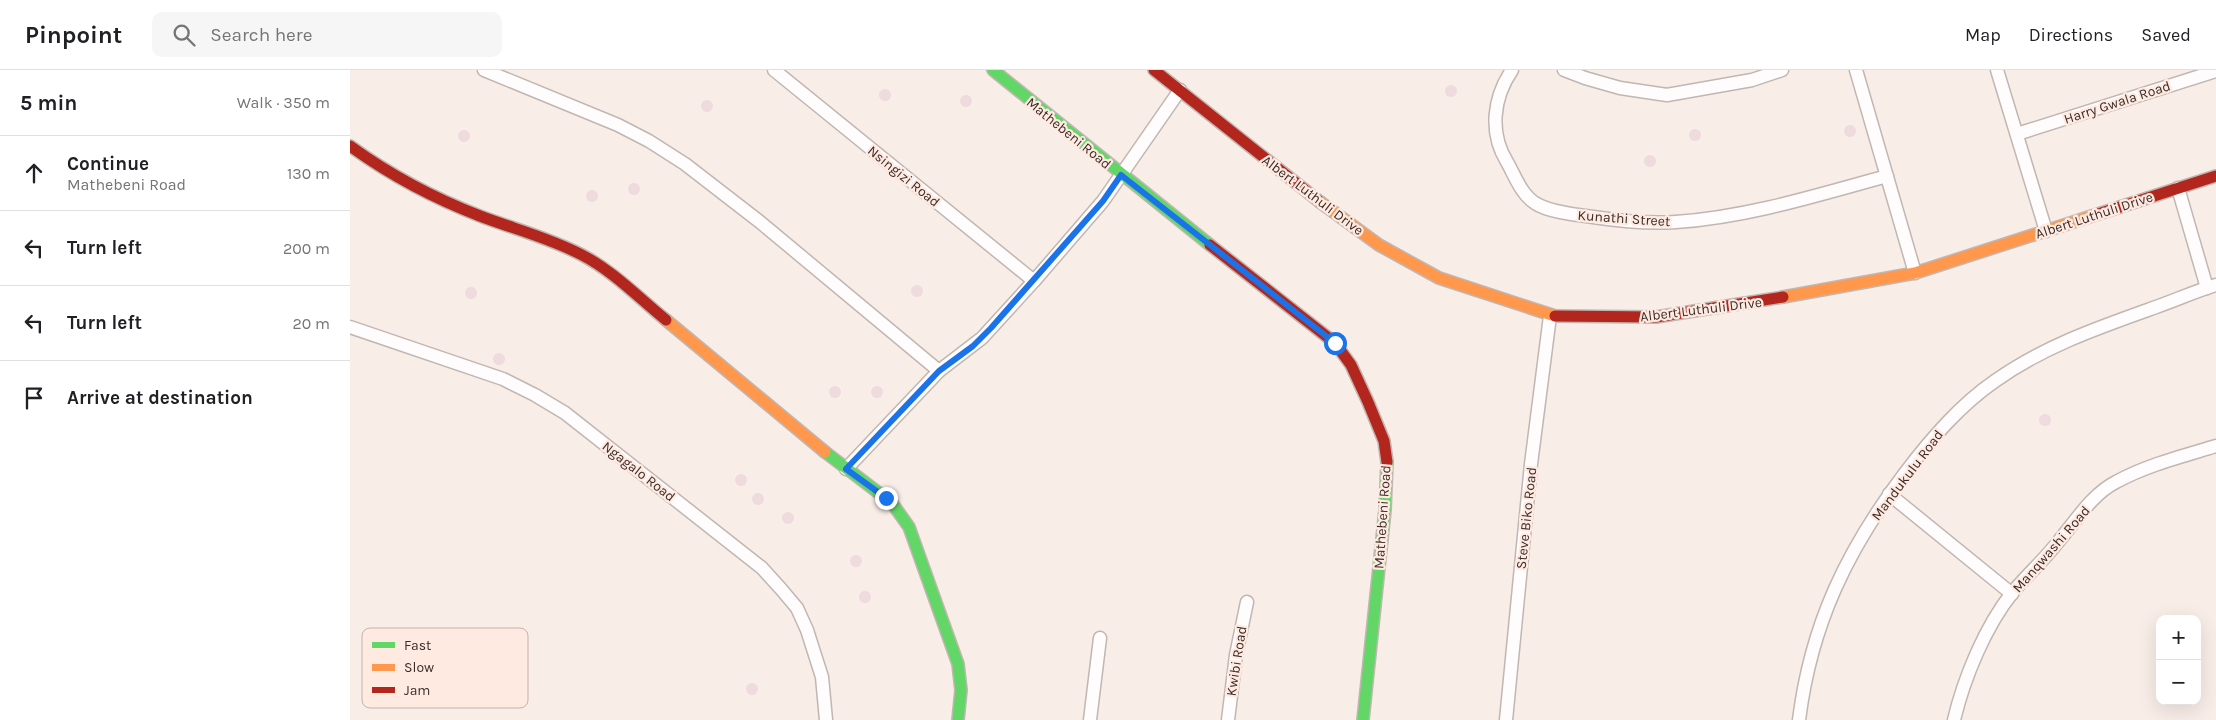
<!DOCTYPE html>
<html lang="en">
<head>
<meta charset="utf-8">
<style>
  :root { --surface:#fff; --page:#f6f6f6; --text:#202124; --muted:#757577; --line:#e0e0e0 }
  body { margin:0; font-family:Karla,sans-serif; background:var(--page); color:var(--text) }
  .controls { position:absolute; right:15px; bottom:15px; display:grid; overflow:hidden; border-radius:10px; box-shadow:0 5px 20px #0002 }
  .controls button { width:45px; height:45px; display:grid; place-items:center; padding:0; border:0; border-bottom:1px solid var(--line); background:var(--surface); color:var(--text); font:25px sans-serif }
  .stop { position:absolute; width:15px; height:15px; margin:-11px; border:4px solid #1a73e8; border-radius:50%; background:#fff }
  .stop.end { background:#1a73e8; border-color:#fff; box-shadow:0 1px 5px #0008 }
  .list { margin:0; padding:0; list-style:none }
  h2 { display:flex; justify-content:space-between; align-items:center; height:65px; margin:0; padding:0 20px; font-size:21px }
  h2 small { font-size:16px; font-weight:400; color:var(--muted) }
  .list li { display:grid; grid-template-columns:32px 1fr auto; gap:15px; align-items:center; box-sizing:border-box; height:75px; padding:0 20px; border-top:1px solid var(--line) }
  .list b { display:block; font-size:19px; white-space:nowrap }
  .list p { margin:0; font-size:16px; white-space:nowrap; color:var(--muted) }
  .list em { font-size:16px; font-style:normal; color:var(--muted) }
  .icon { flex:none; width:28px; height:28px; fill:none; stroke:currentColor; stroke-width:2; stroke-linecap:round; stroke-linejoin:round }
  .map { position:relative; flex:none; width:1866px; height:650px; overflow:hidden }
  header { display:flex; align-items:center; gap:30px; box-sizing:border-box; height:70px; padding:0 25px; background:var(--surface); border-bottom:1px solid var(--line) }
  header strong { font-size:24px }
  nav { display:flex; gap:28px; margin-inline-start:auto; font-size:18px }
  .search { width:350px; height:45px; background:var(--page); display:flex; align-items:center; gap:12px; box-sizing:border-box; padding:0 18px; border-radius:10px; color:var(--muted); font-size:19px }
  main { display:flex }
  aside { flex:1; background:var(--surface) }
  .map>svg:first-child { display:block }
  .building { fill:#efdade }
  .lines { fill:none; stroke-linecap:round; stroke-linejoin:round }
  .street-casing { stroke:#c1b6b1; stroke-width:15 }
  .fast-casing { stroke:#c1b6b1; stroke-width:14 }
  .slow-casing { stroke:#c1b6b1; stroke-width:14 }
  .jam-casing { stroke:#c1b6b1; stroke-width:14 }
  .street { stroke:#fefcfc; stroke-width:12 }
  .fast { stroke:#63d668; stroke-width:11 }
  .slow { stroke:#ff974d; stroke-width:11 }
  .jam { stroke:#b3261e; stroke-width:11 }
  .route { stroke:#1a73e8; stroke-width:6 }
  .labels { text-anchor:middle; stroke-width:4.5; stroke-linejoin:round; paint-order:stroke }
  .street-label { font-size:14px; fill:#3a2d28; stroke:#ffeae2 }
  .key { fill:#ffeae2; stroke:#c4b1aa; stroke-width:1 }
  .key-label { font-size:14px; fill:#3a2d28 }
</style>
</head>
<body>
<header>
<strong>Pinpoint</strong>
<div class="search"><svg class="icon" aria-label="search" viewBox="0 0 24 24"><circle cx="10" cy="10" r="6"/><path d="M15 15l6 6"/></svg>Search here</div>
<nav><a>Map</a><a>Directions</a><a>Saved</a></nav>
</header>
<main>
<aside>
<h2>5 min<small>Walk · 350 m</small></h2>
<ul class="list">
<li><svg class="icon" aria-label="ahead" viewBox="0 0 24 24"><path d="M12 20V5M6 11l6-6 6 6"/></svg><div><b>Continue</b><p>Mathebeni Road</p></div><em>130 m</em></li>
<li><svg class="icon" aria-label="left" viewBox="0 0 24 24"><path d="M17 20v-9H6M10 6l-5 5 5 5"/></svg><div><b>Turn left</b></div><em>200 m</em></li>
<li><svg class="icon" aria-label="left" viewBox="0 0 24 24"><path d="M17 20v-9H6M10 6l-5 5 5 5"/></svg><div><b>Turn left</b></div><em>20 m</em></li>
<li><svg class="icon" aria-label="arrive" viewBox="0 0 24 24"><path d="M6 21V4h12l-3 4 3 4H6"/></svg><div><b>Arrive at destination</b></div></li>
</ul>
</aside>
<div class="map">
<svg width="1866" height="650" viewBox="0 0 1866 650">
  <rect width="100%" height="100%" fill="#f9ede8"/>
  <!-- building -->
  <g class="building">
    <circle cx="1101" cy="21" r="6"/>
    <circle cx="535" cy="25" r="6"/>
    <circle cx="616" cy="31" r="6"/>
    <circle cx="357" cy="36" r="6"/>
    <circle cx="1500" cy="61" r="6"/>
    <circle cx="1345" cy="65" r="6"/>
    <circle cx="114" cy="66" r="6"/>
    <circle cx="1300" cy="91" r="6"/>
    <circle cx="284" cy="119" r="6"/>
    <circle cx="242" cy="126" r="6"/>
    <circle cx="567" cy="221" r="6"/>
    <circle cx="121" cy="223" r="6"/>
    <circle cx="149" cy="289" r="6"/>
    <circle cx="527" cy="322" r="6"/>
    <circle cx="485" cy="322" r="6"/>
    <circle cx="1695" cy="350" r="6"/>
    <circle cx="391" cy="410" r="6"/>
    <circle cx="408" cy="429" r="6"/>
    <circle cx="438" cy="448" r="6"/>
    <circle cx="506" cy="491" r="6"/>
    <circle cx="515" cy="527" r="6"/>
    <circle cx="402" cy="619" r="6"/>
  </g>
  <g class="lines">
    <!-- street casing -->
    <g class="street-casing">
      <g id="street">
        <path d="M134,0L268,55L299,71L335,94L410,152L589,301"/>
        <path d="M424,0L684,211"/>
        <path d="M1162,0C1143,28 1139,63 1157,92C1165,106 1171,124 1185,133C1198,142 1227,145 1243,147C1270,151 1299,154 1326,152C1398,147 1468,125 1537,106"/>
        <path d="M1214,0L1235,8L1270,18L1317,25L1402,10L1432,0"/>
        <path d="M1506,0L1565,203"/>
        <path d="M1647,0L1696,161"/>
        <path d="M1667,64L1866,1"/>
        <path d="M1828,118L1857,218"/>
        <path d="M0,257L153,309L185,325L215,343L412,498L431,519L447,538L457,560L472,607L476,650"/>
        <path d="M496,399L589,301L632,268L684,211L753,131L830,20"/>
        <path d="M1539,424L1662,524"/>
        <path d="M740,650L750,568"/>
        <path d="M878,650L886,585L897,532"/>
        <path d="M1156,650L1181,394L1200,246"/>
        <path d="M1449,650C1461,554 1497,480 1555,403C1581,369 1610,335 1645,311C1694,276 1750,257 1806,237C1826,230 1846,221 1866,215"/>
        <path d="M1604,650C1614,608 1635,557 1662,523C1677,505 1694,490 1708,472C1725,452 1742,424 1766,412C1797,395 1833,386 1866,376"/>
      </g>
    </g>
    <!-- fast casing -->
    <g class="fast-casing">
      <g id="fast">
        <path d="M643,0L860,175"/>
        <path d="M475,382L542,433L559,457L608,594L611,620L608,650"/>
        <path d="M1013,650L1035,440L1037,392"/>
      </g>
    </g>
    <!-- slow casing -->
    <g class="slow-casing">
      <g id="slow">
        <path d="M970,132L1029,175L1089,208L1205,246"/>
        <path d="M1433,227L1565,203L1742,146"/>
        <path d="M316,250L475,382"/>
      </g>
    </g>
    <!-- jam casing -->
    <g class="jam-casing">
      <g id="jam">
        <path d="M804,0L970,132"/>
        <path d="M0,76C40,105 83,128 130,146C164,159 200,168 232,185C263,201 289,228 316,250"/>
        <path d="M1742,146L1866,106"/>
        <path d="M860,175L985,273L1001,295L1018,332L1034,371L1037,392"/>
        <path d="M1205,246L1306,247L1433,227"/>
      </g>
    </g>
    <!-- street -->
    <use href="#street" class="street"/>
    <!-- fast -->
    <use href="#fast" class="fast"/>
    <!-- slow -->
    <use href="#slow" class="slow"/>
    <!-- jam -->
    <use href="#jam" class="jam"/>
  </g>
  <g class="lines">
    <!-- route -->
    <path class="route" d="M536,428L496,399L589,301L623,276L641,258L753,131L771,105L985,273"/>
  </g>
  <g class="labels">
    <!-- street labels -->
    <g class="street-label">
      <text transform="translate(1767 32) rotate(-18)" y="5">Harry Gwala Road</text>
      <text transform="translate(719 63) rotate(39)" y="5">Mathebeni Road</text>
      <text transform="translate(554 106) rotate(39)" y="5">Nsingizi Road</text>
      <text transform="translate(963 125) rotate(37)" y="5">Albert Luthuli Drive</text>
      <text transform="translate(1744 145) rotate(-18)" y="5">Albert Luthuli Drive</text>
      <text transform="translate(1274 148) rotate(4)" y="5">Kunathi Street</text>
      <text transform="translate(1351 239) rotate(-7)" y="5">Albert Luthuli Drive</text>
      <text transform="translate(289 401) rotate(38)" y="5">Ngagalo Road</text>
      <text transform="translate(1557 405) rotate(-53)" y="5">Mandukulu Road</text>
      <text transform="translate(1032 447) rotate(-86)" y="5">Mathebeni Road</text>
      <text transform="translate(1176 448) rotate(-84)" y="5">Steve Biko Road</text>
      <text transform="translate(1701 479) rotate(-49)" y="5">Manqwashi Road</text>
      <text transform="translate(886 591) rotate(-81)" y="5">Kwibi Road</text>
    </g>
  </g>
  <!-- legend -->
  <rect x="12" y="558" width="166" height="80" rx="8" class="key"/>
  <rect x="22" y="572" width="23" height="6" fill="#63d668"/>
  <rect x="22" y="594" width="23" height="7" fill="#ff974d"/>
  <rect x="22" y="617" width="23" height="6" fill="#b3261e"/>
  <g class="key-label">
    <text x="54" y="580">Fast</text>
    <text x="54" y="602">Slow</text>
    <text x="54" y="625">Jam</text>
  </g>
</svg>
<div class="controls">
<button>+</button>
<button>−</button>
</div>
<div class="stop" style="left:985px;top:273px"></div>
<div class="stop end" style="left:536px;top:428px"></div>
</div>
</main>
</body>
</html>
